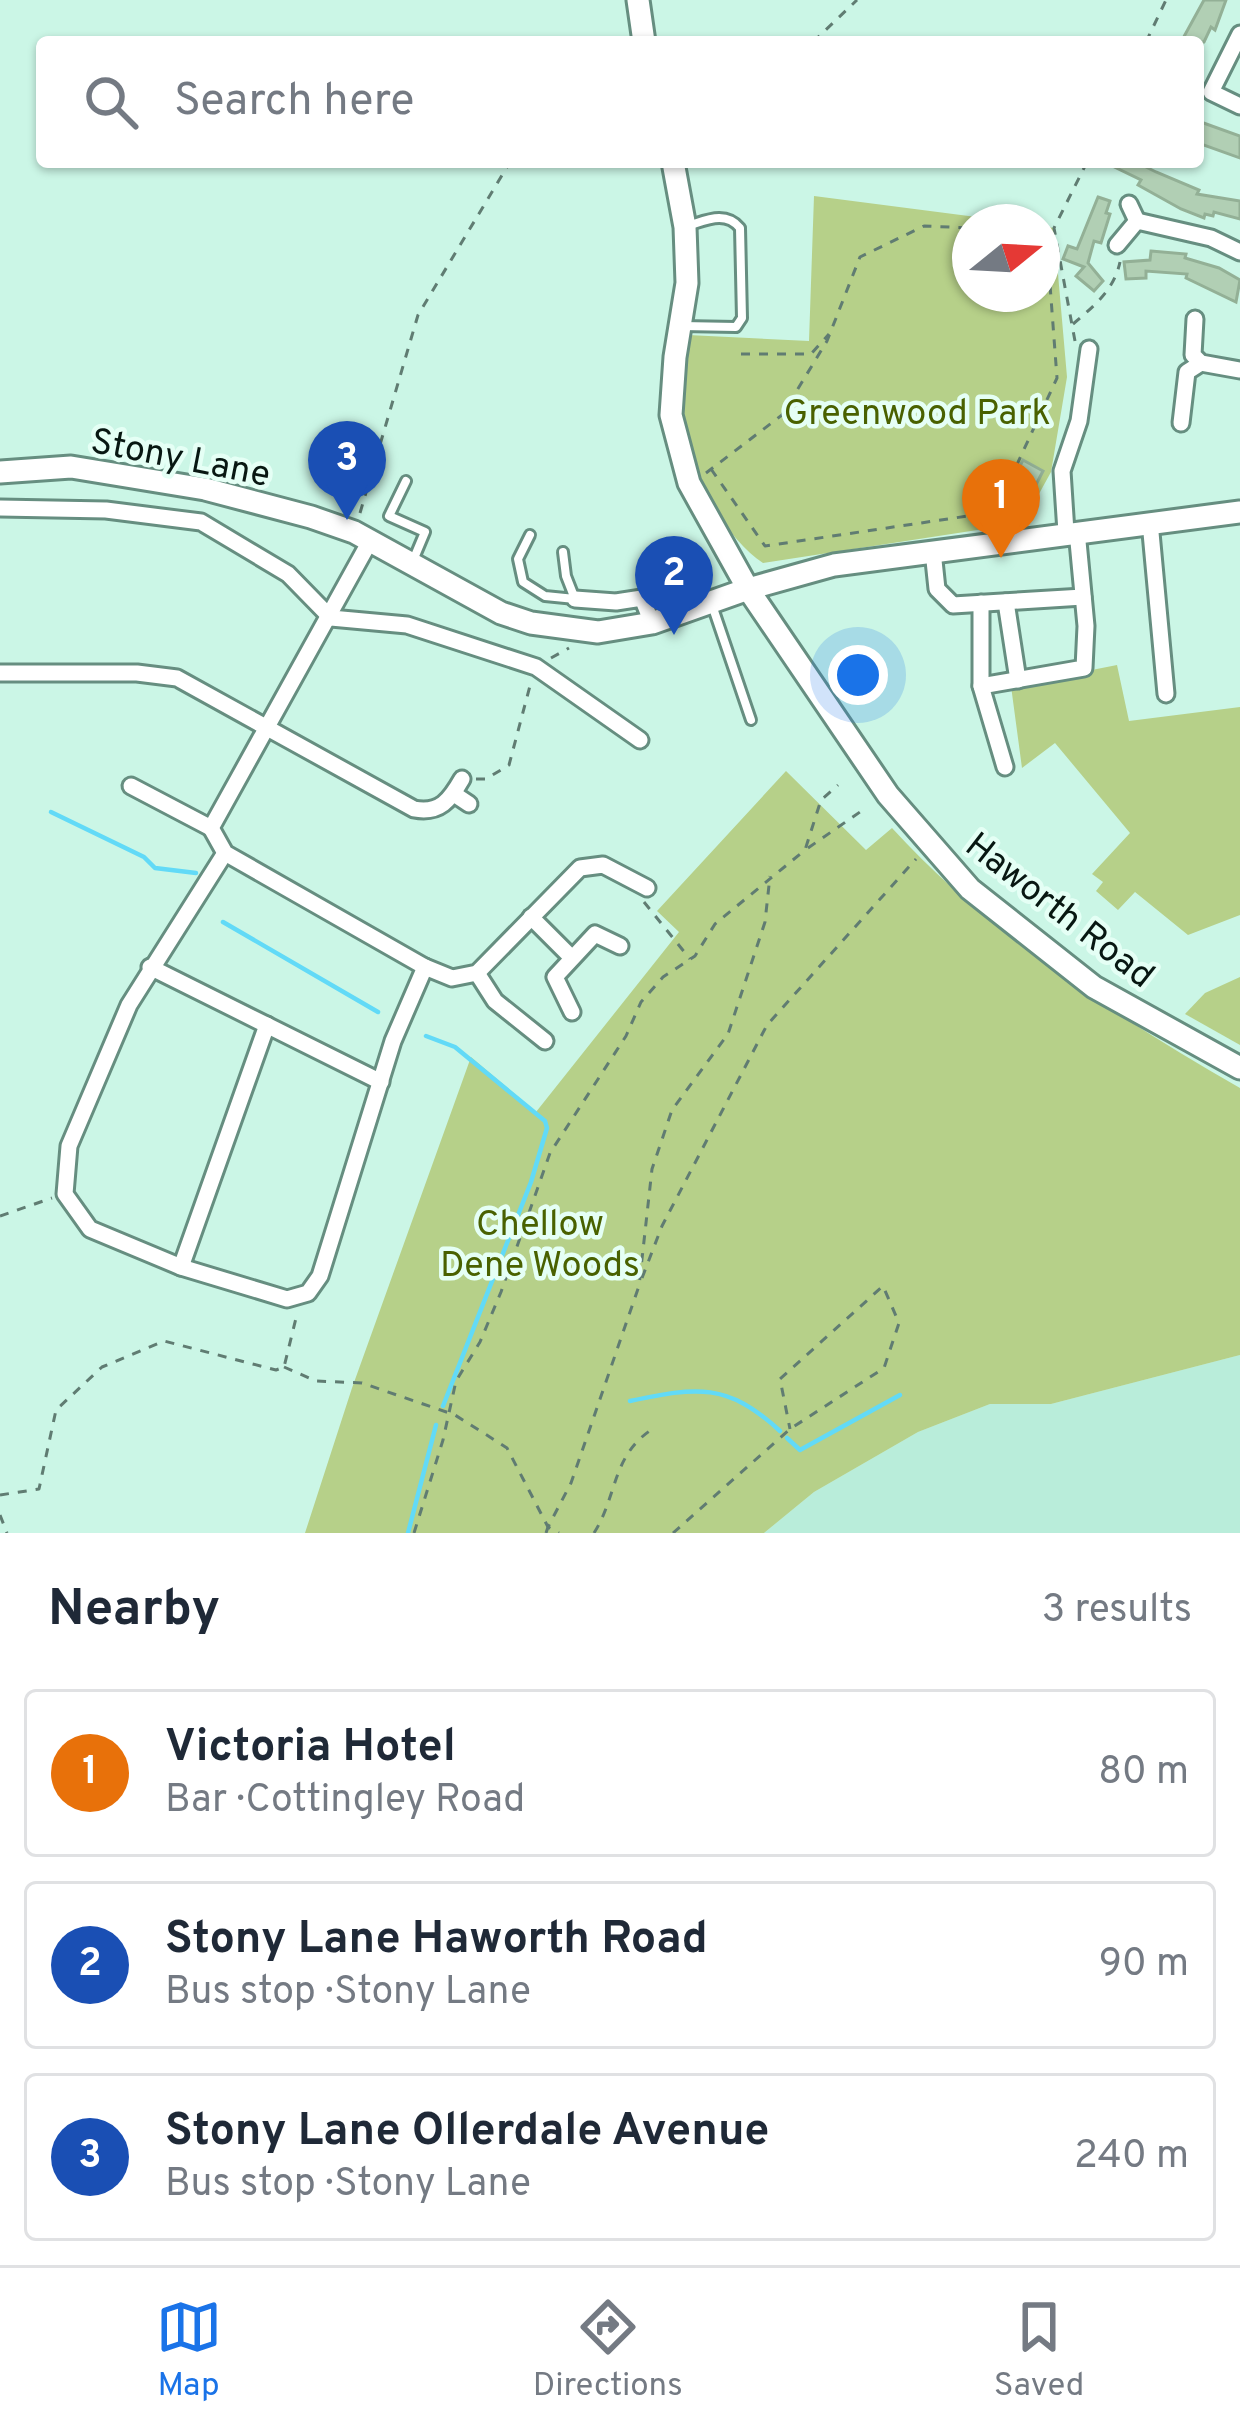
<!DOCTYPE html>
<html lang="en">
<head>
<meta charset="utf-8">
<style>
  :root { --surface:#fff; --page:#f2f2f3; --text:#1f2937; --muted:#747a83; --line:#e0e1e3; --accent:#1a73e8 }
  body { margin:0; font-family:Overpass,sans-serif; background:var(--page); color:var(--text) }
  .compass { position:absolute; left:952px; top:204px; width:108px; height:108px; border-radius:50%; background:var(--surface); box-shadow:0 3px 9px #0004; rotate:72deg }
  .you { position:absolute; left:858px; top:675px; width:42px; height:42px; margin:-30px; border:9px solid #fff; border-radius:50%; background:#1a73e8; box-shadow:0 0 0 18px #1a73e833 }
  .badge { display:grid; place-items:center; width:78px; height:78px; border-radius:50%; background:var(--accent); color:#fff; font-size:39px; font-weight:700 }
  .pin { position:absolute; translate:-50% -99px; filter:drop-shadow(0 3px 6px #0008) }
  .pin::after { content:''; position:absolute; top:63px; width:42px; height:36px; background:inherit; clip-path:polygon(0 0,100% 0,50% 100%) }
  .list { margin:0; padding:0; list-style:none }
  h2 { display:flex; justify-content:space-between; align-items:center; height:156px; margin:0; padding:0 48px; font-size:51px }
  h2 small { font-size:39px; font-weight:400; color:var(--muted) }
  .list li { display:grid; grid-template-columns:78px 1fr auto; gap:36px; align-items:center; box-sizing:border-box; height:168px; margin:0 24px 24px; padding:0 24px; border:3px solid var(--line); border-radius:12px }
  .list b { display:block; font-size:45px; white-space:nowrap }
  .list p { margin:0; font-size:39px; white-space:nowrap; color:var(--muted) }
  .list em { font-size:39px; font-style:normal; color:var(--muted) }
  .icon { flex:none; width:66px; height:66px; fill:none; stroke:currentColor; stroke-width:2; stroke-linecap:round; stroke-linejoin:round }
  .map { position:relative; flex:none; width:1240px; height:1533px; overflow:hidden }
  .search { position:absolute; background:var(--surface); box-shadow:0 3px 9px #0004; left:36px; right:36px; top:36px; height:132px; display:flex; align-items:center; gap:30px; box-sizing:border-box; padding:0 42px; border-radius:12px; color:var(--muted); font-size:45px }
  .sheet { height:732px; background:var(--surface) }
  nav { display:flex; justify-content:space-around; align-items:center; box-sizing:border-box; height:168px; border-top:3px solid var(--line); background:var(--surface); font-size:33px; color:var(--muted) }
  nav a { display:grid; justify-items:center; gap:6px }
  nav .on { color:var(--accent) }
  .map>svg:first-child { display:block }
  .built { fill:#b9edda }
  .green { fill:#b6d089 }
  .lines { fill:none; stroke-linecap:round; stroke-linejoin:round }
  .stream { stroke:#62daf7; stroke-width:4.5 }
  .building { fill:#b1cfb4; stroke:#93b096; stroke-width:3 }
  .lane-casing { stroke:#668e80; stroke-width:14 }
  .street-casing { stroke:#668e80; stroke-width:21 }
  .secondary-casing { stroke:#668e80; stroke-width:27 }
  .path { stroke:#607c72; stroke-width:3; stroke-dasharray:9 9; stroke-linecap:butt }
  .lane { stroke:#fff; stroke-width:8 }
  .street { stroke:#fff; stroke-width:15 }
  .secondary { stroke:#fff; stroke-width:21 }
  .labels { text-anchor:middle; stroke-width:9; stroke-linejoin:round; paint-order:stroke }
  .park-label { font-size:36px; fill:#496100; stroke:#e5fff5 }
  .street-label { font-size:36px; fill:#081712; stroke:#e5fff5 }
</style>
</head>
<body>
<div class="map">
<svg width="1240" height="1533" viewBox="0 0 1240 1533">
  <rect width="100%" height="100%" fill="#cbf6e6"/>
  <!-- built -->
  <path class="built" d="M1240,1355V1533H764L814,1492L918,1432L990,1404H1051Z"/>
  <!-- green -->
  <g class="green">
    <path d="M814,196L1015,222H970V294H1042V226L1054,228L1067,377L1051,472L1023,523L763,563C719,534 679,453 680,400C681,379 686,356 688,335L809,341Z"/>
    <path d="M1117,665L1129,721L1240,707V915L1188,935L1135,892L1118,910L1096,891L1103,882L1092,874L1130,833L1055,743L1022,768L1011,686Z"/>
    <path d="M786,771L866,850L892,828C990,935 1115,1016 1240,1088V1355L1051,1404H990L918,1432L814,1492L764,1533H305L352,1388L471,1057L536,1112L679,932L657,911Z"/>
    <path d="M1240,977V1045L1185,1014L1205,993Z"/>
  </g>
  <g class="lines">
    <!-- stream -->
    <g class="stream">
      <path d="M51,812L144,857L155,868L196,873"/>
      <path d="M223,922L378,1012"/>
      <path d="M426,1036L455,1047L545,1121L547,1128L531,1182L443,1406"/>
      <path d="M630,1401C697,1387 727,1382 780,1431"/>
      <path d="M787,1438L800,1450L900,1395"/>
      <path d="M408,1533L436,1425"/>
    </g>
  </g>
  <!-- building -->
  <g class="building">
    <path d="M1204,0H1226L1215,30L1211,27L1204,42H1181Z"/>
    <path d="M1198,121L1240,136V158L1198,143Z"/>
    <path d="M1104,162H1144L1142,165L1156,172L1199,190L1197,194L1240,201V219L1214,212L1213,216L1205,214L1204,218L1181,209L1138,185L1141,180Z"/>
    <path d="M1098,197L1110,201L1106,213L1110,214L1101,243L1094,241L1088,263L1103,281L1094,291L1076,276L1084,267L1063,259L1068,246L1077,249Z"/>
    <path d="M1151,251L1186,254L1185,258L1219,268L1240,280L1236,302L1186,278L1187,274L1146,271V278L1126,279L1124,262L1150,260Z"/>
    <path d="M1023,460L1043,471L1024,508L1004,497Z"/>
  </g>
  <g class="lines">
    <!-- lane casing -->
    <g class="lane-casing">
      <g id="lane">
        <path d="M682,326L736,327L742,318L740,228C725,210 705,221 687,226"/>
        <path d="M406,481L389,516L425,532L412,563"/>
        <path d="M530,535L518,559L523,582L545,596L575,599L566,576L563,552"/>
        <path d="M712,605L751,720"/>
      </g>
    </g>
    <!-- street casing -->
    <g class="street-casing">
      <g id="street">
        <path d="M1240,34L1211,92L1240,106"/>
        <path d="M1129,204L1137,221"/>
        <path d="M1117,245L1137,221L1211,238L1240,252"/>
        <path d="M1195,319L1193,355L1201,363L1240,370"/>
        <path d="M1181,423L1187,372L1201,363"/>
        <path d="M0,508L106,510L201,522L288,574L331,618L407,625L536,667L640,740"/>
        <path d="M1150,522L1166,694"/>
        <path d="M1066,532L1062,471L1079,421L1089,349"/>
        <path d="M370,541L211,828L225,853L425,967L452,978L477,973L580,868L603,865L647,888"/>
        <path d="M933,551L937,589L953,605L1083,597"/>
        <path d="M575,599L616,602L642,598L652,623"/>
        <path d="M1006,602L1018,680"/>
        <path d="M981,603V686L1005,767"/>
        <path d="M0,673H137L177,678L414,809C440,814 450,800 462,779"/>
        <path d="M981,686L1084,668L1086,626L1077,531"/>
        <path d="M131,786L211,828"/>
        <path d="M454,794L469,804"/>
        <path d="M225,853L129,1005L69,1146L65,1194L90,1229L181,1267L287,1299L308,1293L320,1276L393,1041L425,967"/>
        <path d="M531,917L571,957"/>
        <path d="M150,967L381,1082"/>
        <path d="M477,973L495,1001L545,1041"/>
        <path d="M572,1012L555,977L595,934L620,946"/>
        <path d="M181,1267L267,1025"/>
      </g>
    </g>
    <!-- secondary casing -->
    <g class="secondary-casing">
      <g id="secondary">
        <path d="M638,0L644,42"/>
        <path d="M673,162L685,227L687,283L675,357L671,415L689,483L748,589L888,795L970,889L1094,987L1240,1068"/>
        <path d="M0,472L71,467L205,489L311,517L354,532L501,613L531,623L598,632L652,623L748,589L834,565L1240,512"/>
      </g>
    </g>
    <!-- path -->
    <g class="path">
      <path d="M583,42L585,39L592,42"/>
      <path d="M813,42L857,0"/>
      <path d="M1146,42L1166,0"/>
      <path d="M1073,324C1094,306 1114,290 1120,262"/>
      <path d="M1075,341L1054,228L1087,162"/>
      <path d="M741,354H811L829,334"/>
      <path d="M711,469L765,546L995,512L1057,378L1047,245L1042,243"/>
      <path d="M706,473L782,415L827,341L860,257L924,226L970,228"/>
      <path d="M360,513L418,315L510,162"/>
      <path d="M551,658L569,648"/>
      <path d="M476,779H486L509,765L531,682"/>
      <path d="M808,848L860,812"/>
      <path d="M644,902L690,959"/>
      <path d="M0,1216L52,1198"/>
      <path d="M642,1278L662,1226L767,1025L916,859"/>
      <path d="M284,1367L316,1381L362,1383L455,1415L482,1432L507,1448L548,1527L571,1483L639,1286L652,1169L672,1110L728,1034L765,922L770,876"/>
      <path d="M0,1495L39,1489L56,1410L102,1367L164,1341L276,1370L284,1367L297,1314"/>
      <path d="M0,1515L7,1533"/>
      <path d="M414,1533L443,1440L456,1381L480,1342L501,1292L550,1153L626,1036L641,1002L663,977L695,956L715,924L805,850L821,800L838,785"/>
      <path d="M546,1533L548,1527L559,1533"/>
      <path d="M594,1533C617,1497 612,1456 651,1430"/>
      <path d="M673,1533L790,1429L884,1368L899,1323L883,1286L780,1379L790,1429"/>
    </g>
    <!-- lane -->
    <use href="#lane" class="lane"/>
    <!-- street -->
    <use href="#street" class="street"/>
    <!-- secondary -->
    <use href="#secondary" class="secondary"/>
  </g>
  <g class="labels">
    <!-- park labels -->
    <g class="park-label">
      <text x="917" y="424">Greenwood Park</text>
      <text x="540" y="1235">Chellow<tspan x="540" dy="41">Dene Woods</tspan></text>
    </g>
    <!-- street labels -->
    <g class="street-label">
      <text transform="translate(181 456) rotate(11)" y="13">Stony Lane</text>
      <text transform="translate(1061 909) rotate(38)" y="13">Haworth Road</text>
    </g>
  </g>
</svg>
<svg class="compass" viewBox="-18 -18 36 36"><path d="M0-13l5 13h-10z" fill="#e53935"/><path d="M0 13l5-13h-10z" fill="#747a83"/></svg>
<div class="you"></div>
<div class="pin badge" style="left:1001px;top:558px;background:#e8710a">1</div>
<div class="pin badge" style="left:674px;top:635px;background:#1a4fb4">2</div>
<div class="pin badge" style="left:347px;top:520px;background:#1a4fb4">3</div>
<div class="search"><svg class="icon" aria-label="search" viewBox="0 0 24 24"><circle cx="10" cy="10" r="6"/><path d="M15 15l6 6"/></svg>Search here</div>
</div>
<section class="sheet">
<h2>Nearby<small>3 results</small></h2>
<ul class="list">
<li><span class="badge" style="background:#e8710a">1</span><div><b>Victoria Hotel</b><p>Bar · Cottingley Road</p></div><em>80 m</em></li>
<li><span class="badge" style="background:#1a4fb4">2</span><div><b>Stony Lane Haworth Road</b><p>Bus stop · Stony Lane</p></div><em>90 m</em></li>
<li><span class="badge" style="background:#1a4fb4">3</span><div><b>Stony Lane Ollerdale Avenue</b><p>Bus stop · Stony Lane</p></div><em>240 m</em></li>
</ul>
</section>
<nav>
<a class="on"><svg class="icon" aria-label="map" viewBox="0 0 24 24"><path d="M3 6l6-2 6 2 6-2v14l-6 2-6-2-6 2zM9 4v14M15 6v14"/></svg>Map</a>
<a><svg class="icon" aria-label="directions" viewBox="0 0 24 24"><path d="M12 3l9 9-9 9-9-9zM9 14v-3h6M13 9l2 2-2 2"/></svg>Directions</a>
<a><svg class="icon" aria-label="saved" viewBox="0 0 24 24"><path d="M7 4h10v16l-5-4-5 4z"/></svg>Saved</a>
</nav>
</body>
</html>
